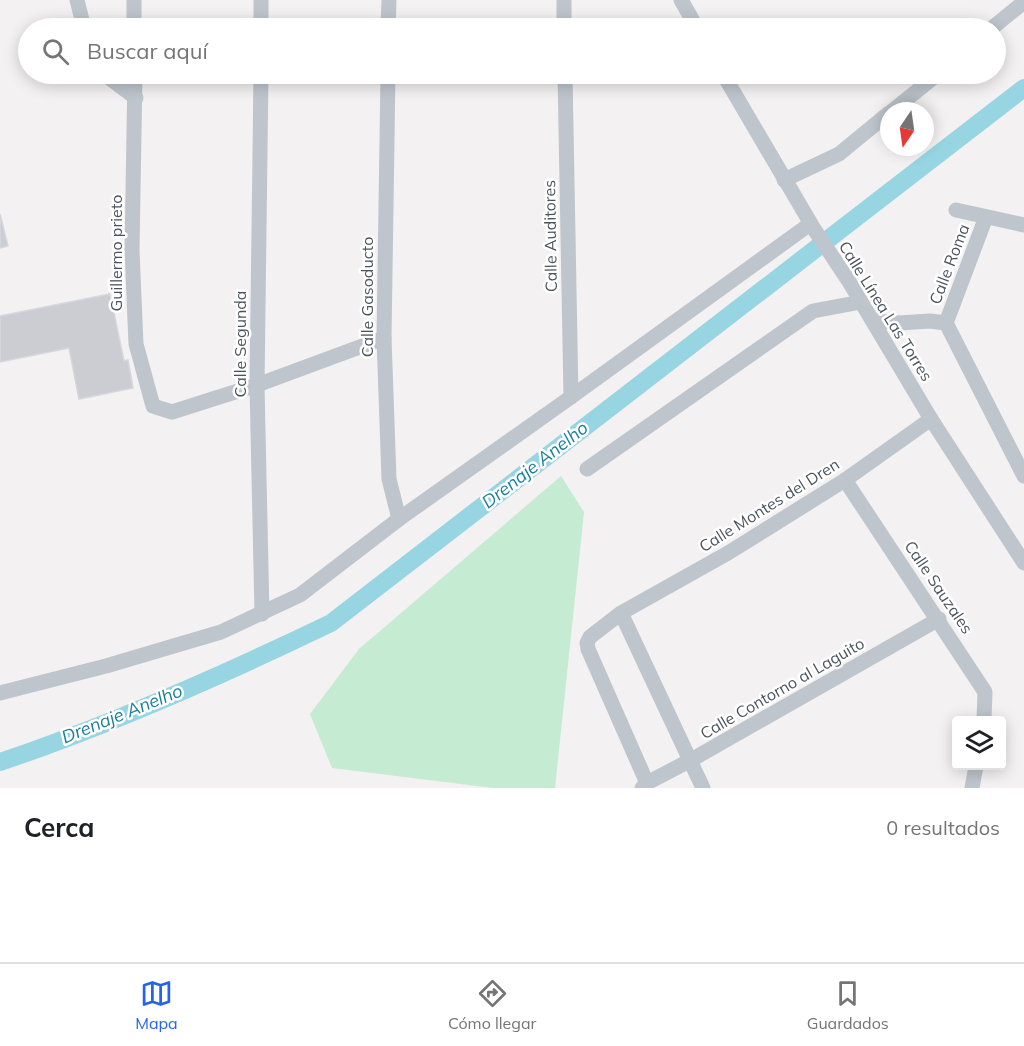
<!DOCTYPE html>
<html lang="es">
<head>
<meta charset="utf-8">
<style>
  :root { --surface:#fff; --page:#f2f2f2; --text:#202124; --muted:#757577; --line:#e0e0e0; --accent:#2563eb }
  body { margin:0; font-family:Mulish,sans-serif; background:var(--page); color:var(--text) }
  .controls { position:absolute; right:18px; bottom:18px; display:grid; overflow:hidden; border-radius:6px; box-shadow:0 3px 15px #0003 }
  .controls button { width:54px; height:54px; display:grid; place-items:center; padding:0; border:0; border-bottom:2px solid var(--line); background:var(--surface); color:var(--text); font:30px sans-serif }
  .compass { position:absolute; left:880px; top:102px; width:54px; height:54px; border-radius:50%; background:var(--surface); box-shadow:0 3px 15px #0003; rotate:193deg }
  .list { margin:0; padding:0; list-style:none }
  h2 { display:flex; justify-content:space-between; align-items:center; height:78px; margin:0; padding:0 24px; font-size:26px }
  h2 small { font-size:20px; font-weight:400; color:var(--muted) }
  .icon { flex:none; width:33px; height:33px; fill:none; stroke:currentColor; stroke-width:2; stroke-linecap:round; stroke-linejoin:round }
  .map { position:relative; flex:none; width:1024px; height:788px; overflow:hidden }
  .search { position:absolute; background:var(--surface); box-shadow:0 3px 15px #0003; left:18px; right:18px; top:18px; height:66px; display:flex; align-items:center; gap:15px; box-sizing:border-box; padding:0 21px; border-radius:33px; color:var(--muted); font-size:22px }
  .sheet { height:174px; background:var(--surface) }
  nav { display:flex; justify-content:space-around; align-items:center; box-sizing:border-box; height:84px; border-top:2px solid var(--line); background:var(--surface); font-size:16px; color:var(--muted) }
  nav a { display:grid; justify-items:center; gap:3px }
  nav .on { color:var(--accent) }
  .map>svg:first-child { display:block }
  .green { fill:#c5ebd3 }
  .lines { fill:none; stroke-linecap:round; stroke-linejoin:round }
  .canal { stroke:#97d5e3; stroke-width:18 }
  .building { fill:#cbcdd3; stroke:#d5d7db; stroke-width:1.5 }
  .street { stroke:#bec5cc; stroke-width:15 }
  .labels { text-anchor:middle; stroke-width:5; stroke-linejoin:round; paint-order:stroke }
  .street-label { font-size:16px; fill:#4b545c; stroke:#fff }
  .water-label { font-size:18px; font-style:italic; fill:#1b7f97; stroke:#fff }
</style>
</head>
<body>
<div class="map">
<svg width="1024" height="788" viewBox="0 0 1024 788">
  <rect width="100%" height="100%" fill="#f3f1f1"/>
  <!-- green -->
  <path class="green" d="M561,476L584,512L555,788H493L332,768L310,714L359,649Z"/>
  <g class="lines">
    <!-- canal -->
    <path class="canal" d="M0,762C113,724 223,675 331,623L1024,88"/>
  </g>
  <!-- building -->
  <g class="building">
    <path d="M0,214L8,246L0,248Z"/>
    <path d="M110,294L124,361L128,360L133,388L79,399L69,348L0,362V316Z"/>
  </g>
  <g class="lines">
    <!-- street -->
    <g class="street">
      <path d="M77,0L84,28"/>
      <path d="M134,0V28"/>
      <path d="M564,0V28"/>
      <path d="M681,0L697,28"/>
      <path d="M261,28V0"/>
      <path d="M388,28L389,0"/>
      <path d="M992,28L1024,2"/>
      <path d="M104,74L136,98"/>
      <path d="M135,74L132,250L136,344L153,406L172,412L257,385L384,338"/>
      <path d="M261,74L257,385L262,614"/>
      <path d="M388,74L384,338L389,479L399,519"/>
      <path d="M565,74L571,397"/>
      <path d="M723,74L814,229L848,280L931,419L1024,563"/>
      <path d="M892,111L938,74"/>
      <path d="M784,180L839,154L889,113"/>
      <path d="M956,210L1024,225"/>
      <path d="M872,320L899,323L930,321L946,323L1024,476"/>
      <path d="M946,323L986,217"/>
      <path d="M587,469L813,311L861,302"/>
      <path d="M845,480L985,692L984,720"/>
      <path d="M621,613L703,788"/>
      <path d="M0,693L106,666L221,632L300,595L399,519L571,397L810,224"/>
      <path d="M647,783L588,649L587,643L590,637L621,613L728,553L845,480L931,419"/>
      <path d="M642,788L647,783L691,760L939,619"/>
      <path d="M972,788L976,766"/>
    </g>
  </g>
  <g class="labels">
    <!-- street labels -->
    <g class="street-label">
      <text transform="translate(550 236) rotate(-91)" y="6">Calle Auditores</text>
      <text transform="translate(116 253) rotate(-90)" y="6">Guillermo prieto</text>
      <text transform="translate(949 264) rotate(-69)" y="6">Calle Roma</text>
      <text transform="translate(367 297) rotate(-90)" y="6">Calle Gasoducto</text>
      <text transform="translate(886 311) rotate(58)" y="6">Calle Línea Las Torres</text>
      <text transform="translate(240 344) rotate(-90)" y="6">Calle Segunda</text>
      <text transform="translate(769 505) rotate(-32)" y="6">Calle Montes del Dren</text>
      <text transform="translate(939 587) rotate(56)" y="6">Calle Sauzales</text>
      <text transform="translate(782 688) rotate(-30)" y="6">Calle Contorno al Laguito</text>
    </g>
    <!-- water labels -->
    <g class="water-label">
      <text transform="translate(535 465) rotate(-38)" y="6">Drenaje Anelho</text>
      <text transform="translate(122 714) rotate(-22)" y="6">Drenaje Anelho</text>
    </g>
  </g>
</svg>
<div class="controls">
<button><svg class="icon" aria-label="layers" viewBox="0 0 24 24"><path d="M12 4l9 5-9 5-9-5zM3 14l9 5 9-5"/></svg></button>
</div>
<svg class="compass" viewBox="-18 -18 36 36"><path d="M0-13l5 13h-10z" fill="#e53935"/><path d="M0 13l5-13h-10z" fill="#757577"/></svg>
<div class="search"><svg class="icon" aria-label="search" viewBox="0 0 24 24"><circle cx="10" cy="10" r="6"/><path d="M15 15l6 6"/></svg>Buscar aquí</div>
</div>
<section class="sheet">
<h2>Cerca<small>0 resultados</small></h2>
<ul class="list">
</ul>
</section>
<nav>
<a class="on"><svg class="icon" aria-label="map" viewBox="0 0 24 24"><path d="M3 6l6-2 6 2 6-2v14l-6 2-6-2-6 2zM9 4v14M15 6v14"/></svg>Mapa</a>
<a><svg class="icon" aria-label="directions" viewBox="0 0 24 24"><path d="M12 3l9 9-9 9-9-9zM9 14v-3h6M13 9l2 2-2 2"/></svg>Cómo llegar</a>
<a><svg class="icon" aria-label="saved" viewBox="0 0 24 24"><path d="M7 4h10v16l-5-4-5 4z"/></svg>Guardados</a>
</nav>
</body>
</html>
